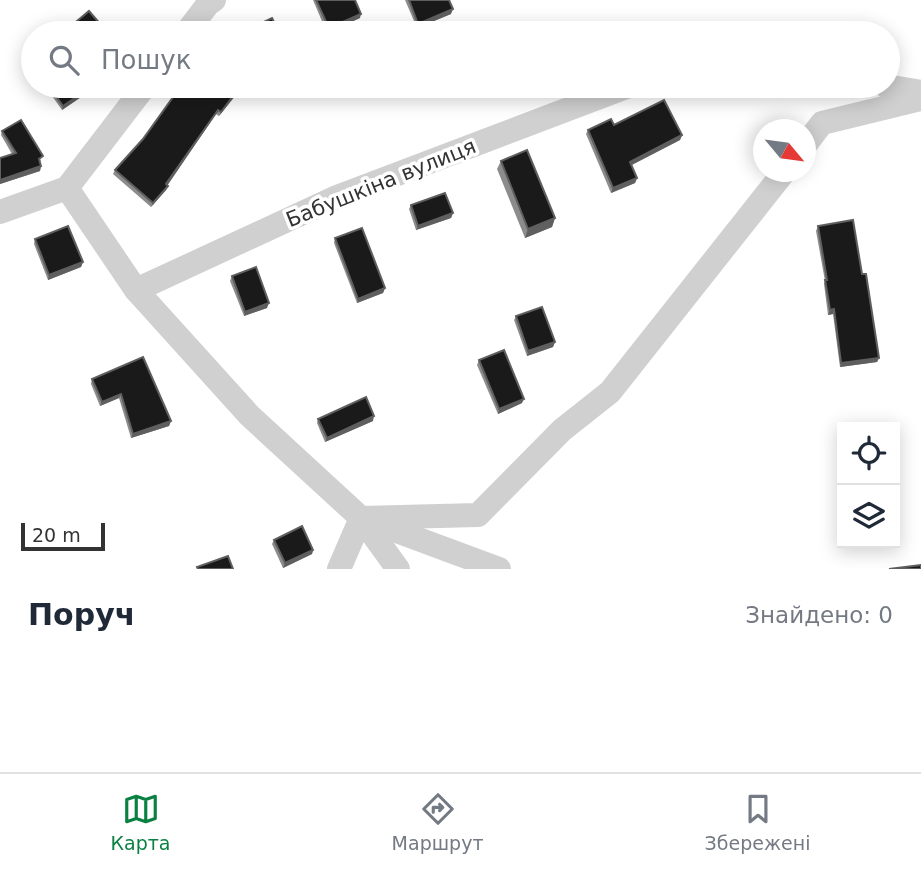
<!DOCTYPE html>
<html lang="uk">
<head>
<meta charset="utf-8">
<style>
  :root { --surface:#fff; --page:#f6f6f7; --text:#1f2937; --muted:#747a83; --line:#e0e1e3; --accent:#0b8043 }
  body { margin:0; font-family:"DejaVu Sans",sans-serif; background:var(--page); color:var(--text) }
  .controls { position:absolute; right:21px; bottom:21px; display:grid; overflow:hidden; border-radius:0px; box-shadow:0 4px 18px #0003 }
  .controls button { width:63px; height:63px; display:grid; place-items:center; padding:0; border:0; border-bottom:2px solid var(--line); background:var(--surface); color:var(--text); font:35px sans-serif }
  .compass { position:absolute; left:753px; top:119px; width:63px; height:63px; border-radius:50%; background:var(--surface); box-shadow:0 4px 18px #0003; rotate:119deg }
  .scale { position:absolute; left:21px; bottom:18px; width:84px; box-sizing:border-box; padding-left:7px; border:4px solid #333; border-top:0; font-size:19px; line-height:24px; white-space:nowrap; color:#333; -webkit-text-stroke:5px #fff; paint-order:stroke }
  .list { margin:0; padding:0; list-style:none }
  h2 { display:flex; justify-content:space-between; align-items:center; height:91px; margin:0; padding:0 28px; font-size:30px }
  h2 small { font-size:23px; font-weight:400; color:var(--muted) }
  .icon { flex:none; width:38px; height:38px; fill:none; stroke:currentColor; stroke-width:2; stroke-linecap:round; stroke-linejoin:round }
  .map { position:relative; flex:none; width:921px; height:569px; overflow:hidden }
  .search { position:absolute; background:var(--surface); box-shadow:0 4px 18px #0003; left:21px; right:21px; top:21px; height:77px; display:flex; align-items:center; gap:18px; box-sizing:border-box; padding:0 24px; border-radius:38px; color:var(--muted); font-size:26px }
  .sheet { height:203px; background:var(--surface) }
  nav { display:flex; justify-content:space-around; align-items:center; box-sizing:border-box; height:98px; border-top:2px solid var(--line); background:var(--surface); font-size:19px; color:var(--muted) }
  nav a { display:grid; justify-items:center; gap:4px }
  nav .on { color:var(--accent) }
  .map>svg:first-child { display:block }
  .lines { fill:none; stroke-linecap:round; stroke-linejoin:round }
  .street { stroke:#d0d0d0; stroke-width:24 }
  .wall { fill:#8c8c8c }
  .shaded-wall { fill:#5f5f5f }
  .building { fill:#1a1a1a; stroke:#5f5f5f; stroke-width:2 }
  .labels { text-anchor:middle; stroke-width:7; stroke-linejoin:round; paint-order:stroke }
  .street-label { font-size:21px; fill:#333; stroke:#fff }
</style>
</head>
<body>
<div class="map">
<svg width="921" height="569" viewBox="0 0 921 569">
  <rect width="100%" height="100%" fill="#fff"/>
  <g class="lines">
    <!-- street -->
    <g class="street">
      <path d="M186,33L208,4L214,0"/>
      <path d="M886,86L921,92"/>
      <path d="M806,144L822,123L921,99"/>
      <path d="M67,188L145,86"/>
      <path d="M0,212L67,188L136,290L249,415L361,518L339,569"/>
      <path d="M136,290L337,197L629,86"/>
      <path d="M361,518L478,515L562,430L610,392L784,172"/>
      <path d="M361,518L398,569"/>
      <path d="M375,523L499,569"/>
    </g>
  </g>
  <!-- wall -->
  <g class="wall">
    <path d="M313,0H355L360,18L327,33Z"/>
    <path d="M405,0H449L451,14L417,28Z"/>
    <path d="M71,26L108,33H72L69,30Z"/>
    <path d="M45,86H87V93L62,110Z"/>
    <path d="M235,96L219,116L216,114L167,185L166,190L151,207L113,174L115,170L143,139Z"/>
    <path d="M614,125L682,135L680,140L631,165L637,178L635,183L611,193L586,134L588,130Z"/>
    <path d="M2,131L41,160L40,161L41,166L40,171L0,184V158L12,154L1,135Z"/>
    <path d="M501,161L555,218L552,227L525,238L497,169Z"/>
    <path d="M411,205L453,213L451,218L416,230L409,209Z"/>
    <path d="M818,226L862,274L879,358L877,362L840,367L833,314L828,315L824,284L825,281L816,231Z"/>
    <path d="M335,238L385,288L383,293L357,303L334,243Z"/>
    <path d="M35,239L83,262L81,267L48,280L34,244Z"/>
    <path d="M232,276L267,308L244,316L230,281Z"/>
    <path d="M516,316L555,342L553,347L527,356L514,320Z"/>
    <path d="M479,360L522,403L498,414L477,365Z"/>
    <path d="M92,379L171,421L169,426L131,438L119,398L100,406L91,384Z"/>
    <path d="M318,419L373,421L325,442L317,423Z"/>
    <path d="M274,540L313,550L312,554L283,568L272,544Z"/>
  </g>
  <!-- shaded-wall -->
  <g class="shaded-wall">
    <path d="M453,9L451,14L417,28L418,24Z"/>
    <path d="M361,14L360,18L327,33L329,28Z"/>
    <path d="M89,88L87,93L62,110L63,106Z"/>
    <path d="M236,92L235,96L219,116L221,112Z"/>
    <path d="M218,110L216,114L165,189L166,184Z"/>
    <path d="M682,135L680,140L628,167L630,162Z"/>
    <path d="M41,166L40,171L0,184V180Z"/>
    <path d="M637,178L635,183L611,193L613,188Z"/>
    <path d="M168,186L166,190L151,207L153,203Z"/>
    <path d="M453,213L451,218L416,230L418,226Z"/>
    <path d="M555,218L552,227L525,238L528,229Z"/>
    <path d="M83,262L81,267L48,280L49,275Z"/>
    <path d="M385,288L383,293L357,303L358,299Z"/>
    <path d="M269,303L267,308L244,316L245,312Z"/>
    <path d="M834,309L833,314L828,315L830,310Z"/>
    <path d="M555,342L553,347L527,356L528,351Z"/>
    <path d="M879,358L877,362L840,367L841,363Z"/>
    <path d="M121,394L119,398L100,406L102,402Z"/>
    <path d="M524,399L522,403L498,414L499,409Z"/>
    <path d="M374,416L373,421L325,442L327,438Z"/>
    <path d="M171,421L169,426L131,438L133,434Z"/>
    <path d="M313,550L312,554L283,568L285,563Z"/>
  </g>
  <!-- building -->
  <g class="building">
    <path d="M316,0H355L361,14L329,28Z"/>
    <path d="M409,0H449L453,9L418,24Z"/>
    <path d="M89,11L108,33H77L71,26Z"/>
    <path d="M272,18L279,33H241Z"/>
    <path d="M49,86H87L89,88L63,106Z"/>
    <path d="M181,86H228L236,92L221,112L218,110L166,184L168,186L153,203L115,170L143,139Z"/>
    <path d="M664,100L682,135L630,162L637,178L613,188L588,130L611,119L614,125Z"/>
    <path d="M21,120L43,156L39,159L41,166L0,180V158L16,153L2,131Z"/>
    <path d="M527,150L555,218L528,229L501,161Z"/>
    <path d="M445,193L453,213L418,226L411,205Z"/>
    <path d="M853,220L862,274H866L879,358L841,363L834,309L830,310L825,280H827L818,226Z"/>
    <path d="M68,226L83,262L49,275L35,239Z"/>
    <path d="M362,228L385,288L358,299L335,238Z"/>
    <path d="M256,267L269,303L245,312L232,276Z"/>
    <path d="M542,307L555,342L528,351L516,316Z"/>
    <path d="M504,350L524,399L499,409L479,360Z"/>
    <path d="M143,357L171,421L133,434L121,394L102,402L92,379Z"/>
    <path d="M366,397L374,416L327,438L318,419Z"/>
    <path d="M302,526L313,550L285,563L274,540Z"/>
    <path d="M228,556L233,569H198L197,567Z"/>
    <path d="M921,565V569H889Z"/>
  </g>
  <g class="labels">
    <!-- street labels -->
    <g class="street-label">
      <text transform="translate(381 183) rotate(-22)" y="7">Бабушкіна вулиця</text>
    </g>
  </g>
</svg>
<div class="controls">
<button><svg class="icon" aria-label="locate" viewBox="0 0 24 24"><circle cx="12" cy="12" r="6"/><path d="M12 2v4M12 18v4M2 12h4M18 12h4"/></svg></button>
<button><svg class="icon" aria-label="layers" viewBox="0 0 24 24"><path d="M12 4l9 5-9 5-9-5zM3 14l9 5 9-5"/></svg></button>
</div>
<svg class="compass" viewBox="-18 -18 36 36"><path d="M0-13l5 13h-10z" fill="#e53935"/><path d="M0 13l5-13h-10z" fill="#747a83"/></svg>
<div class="scale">20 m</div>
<div class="search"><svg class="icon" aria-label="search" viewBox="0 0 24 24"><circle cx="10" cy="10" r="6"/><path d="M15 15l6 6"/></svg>Пошук</div>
</div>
<section class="sheet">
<h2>Поруч<small>Знайдено: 0</small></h2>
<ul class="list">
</ul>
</section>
<nav>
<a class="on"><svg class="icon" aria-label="map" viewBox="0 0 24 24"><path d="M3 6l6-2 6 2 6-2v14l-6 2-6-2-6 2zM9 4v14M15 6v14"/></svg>Карта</a>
<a><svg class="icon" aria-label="directions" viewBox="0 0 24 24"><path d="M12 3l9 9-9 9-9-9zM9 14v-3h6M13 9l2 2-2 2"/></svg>Маршрут</a>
<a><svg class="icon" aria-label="saved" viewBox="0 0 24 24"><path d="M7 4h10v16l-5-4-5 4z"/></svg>Збережені</a>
</nav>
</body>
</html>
